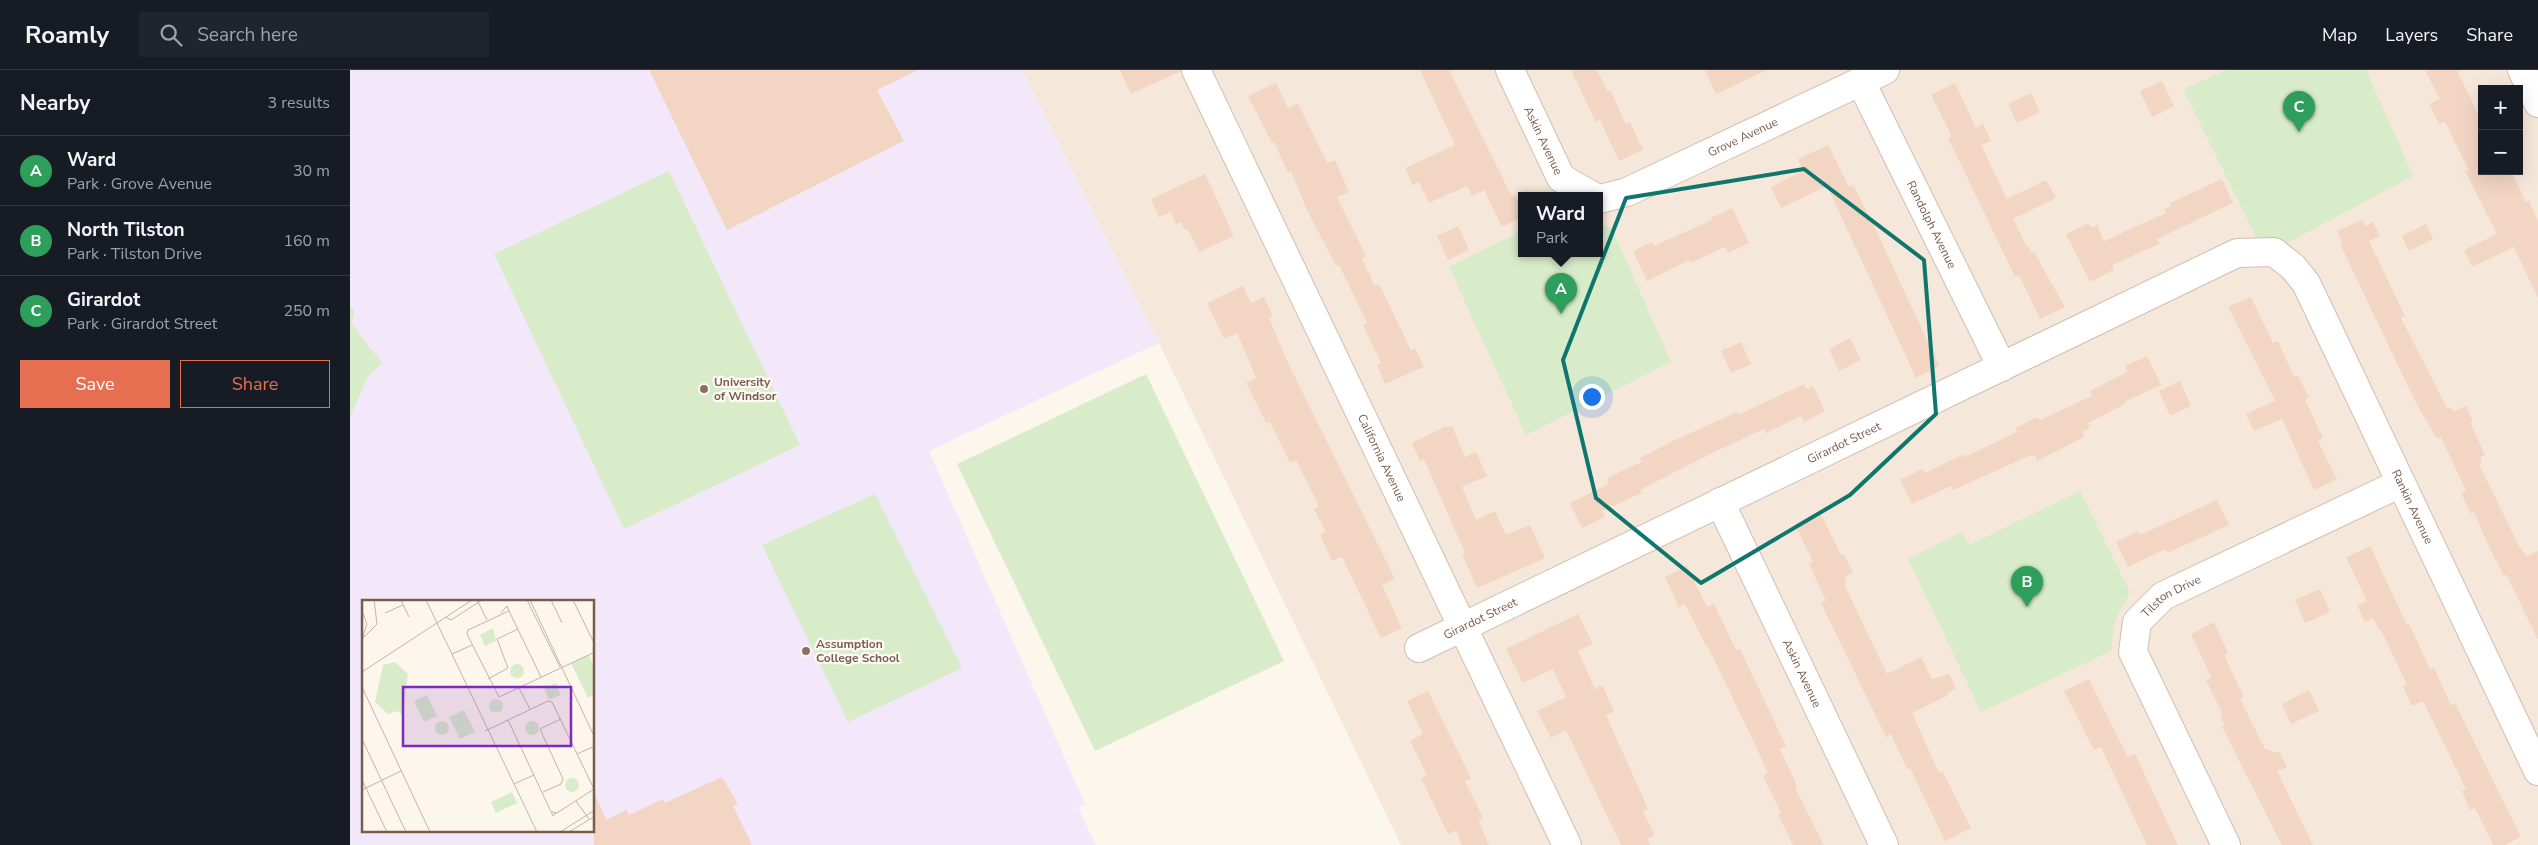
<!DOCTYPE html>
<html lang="en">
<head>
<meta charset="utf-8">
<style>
  :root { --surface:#171b24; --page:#20242c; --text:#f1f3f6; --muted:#9ea1a6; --line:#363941; --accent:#e76f51 }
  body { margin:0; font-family:"Nunito Sans",sans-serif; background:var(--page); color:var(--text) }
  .controls { position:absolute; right:15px; top:15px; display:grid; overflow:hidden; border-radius:0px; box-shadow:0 5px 20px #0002 }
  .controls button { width:45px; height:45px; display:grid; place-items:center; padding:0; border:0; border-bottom:1px solid var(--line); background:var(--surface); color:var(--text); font:25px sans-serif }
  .you { position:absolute; left:1241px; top:326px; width:18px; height:18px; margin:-12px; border:4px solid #fff; border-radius:50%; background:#1a73e8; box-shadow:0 0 0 8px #1a73e833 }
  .badge { display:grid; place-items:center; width:32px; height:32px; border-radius:50%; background:var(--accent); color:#fff; font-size:16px; font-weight:700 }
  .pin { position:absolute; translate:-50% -41px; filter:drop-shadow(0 1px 2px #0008) }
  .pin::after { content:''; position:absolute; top:26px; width:18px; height:15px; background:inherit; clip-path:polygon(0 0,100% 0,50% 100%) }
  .popup { position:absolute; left:1168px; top:122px; width:85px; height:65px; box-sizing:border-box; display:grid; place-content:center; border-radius:0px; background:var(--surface); filter:drop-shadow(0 1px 4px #0005); font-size:16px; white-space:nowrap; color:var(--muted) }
  .popup b { font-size:19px; color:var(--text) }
  .popup::after { content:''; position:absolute; left:50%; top:100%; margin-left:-10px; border:10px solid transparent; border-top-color:var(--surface) }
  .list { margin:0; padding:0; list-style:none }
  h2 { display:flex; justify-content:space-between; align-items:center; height:65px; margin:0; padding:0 20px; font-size:21px }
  h2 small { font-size:16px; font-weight:400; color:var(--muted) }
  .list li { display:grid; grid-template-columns:32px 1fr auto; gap:15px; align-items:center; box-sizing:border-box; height:70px; padding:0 20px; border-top:1px solid var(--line) }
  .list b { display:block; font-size:19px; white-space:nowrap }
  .list p { margin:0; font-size:16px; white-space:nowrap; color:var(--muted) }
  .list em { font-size:16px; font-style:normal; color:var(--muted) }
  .actions { display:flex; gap:10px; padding:15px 20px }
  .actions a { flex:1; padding:11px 0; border:1px solid var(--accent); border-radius:0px; text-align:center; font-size:18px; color:var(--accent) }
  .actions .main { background:var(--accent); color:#fff }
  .icon { flex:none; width:28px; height:28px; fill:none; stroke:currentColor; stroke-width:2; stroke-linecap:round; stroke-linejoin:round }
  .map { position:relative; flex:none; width:2188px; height:775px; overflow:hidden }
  header { display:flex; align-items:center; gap:30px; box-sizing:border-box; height:70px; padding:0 25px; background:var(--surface); border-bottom:1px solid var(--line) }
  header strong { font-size:24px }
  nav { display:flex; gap:28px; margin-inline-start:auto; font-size:18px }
  .search { width:350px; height:45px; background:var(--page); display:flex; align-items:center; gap:12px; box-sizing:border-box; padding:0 18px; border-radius:0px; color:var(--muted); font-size:19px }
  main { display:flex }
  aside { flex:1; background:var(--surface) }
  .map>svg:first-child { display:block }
  .residential { fill:#f5e8da; fill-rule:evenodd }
  .education { fill:#f3e8fa; fill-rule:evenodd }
  .green { fill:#d8ecc9 }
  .building { fill:#f3d5c3 }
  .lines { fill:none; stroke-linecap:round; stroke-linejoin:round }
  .minor-casing { stroke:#d1beb0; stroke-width:30 }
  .minor { stroke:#fff; stroke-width:28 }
  .marked { fill:none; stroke:#0f766e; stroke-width:4; stroke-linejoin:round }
  .education-dot { fill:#8d6e63; stroke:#fffaf3; stroke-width:2 }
  .labels { text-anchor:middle; stroke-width:4.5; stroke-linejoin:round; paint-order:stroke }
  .street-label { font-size:12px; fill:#7a5c4d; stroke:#fffaf3 }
  .education-label { font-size:12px; font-weight:bold; fill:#785e54; stroke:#fffaf3; text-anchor:start }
  .inset-road { fill:none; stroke:#c5b3a7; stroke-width:1 }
  .view { fill:#7b2cbf; fill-opacity:0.15; stroke:#7b2cbf; stroke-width:2.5 }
  .inset-edge { fill:none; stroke:#7a5c4d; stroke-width:2.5 }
</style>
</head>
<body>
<header>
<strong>Roamly</strong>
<div class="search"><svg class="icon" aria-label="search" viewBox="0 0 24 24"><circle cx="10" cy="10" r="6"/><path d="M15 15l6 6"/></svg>Search here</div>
<nav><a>Map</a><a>Layers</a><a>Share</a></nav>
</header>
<main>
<aside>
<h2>Nearby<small>3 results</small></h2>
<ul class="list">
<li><span class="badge" style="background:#2e9e5b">A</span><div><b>Ward</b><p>Park · Grove Avenue</p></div><em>30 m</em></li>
<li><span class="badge" style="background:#2e9e5b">B</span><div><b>North Tilston</b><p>Park · Tilston Drive</p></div><em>160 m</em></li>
<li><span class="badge" style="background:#2e9e5b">C</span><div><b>Girardot</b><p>Park · Girardot Street</p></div><em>250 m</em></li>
</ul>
<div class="actions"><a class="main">Save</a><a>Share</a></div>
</aside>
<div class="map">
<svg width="2188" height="775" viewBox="0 0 2188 775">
  <rect width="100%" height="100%" fill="#fdf6ec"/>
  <!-- residential -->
  <path class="residential" d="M672,0H2188V775H1051L809,273ZM2132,19H2169V101H2132ZM1172,125H1250V183H1172Z"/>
  <!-- education -->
  <path class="education" d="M0,0H672L809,273L579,381L735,734L728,737L746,775H0ZM14,531H244V761H14Z"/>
  <!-- green -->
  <g class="green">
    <path d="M1876,0H2016L2063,106L1932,176L1907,169L1833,19Z"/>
    <path d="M319,101L450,375L274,459L144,184Z"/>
    <path d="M1250,154L1262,158L1321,292L1176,365L1099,197L1172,161V183H1250Z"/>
    <path d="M0,235L4,241L2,254L32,293L18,306L0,347Z"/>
    <path d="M796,304L934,591L745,681L607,394Z"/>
    <path d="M1730,421L1780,522L1765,551L1761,581L1631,642L1558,489L1612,462L1619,475Z"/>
    <path d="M525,424L612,598L498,652L412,475Z"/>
  </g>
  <!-- building -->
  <g class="building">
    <path d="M299,0H568L527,20L554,71L377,160Z"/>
    <path d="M770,0H831V1L781,24Z"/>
    <path d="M1070,0H1099L1162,127L1165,125L1172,140V147L1152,157L1134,120L1122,126L1117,116L1079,133L1069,112L1063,115L1055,98L1105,75Z"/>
    <path d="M1221,0H1247L1257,21L1260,20L1276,54L1280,52L1293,80L1269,91L1250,50L1246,52Z"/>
    <path d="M1355,0H1417L1366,24Z"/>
    <path d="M2075,0H2107L2132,53V101H2161L2176,132L2179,131L2188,151V228L2164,177L2122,197L2114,180L2147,164L2115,101H2119L2095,52L2089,54L2079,34L2090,29Z"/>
    <path d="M1812,11L1824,36L1802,47L1790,21Z"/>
    <path d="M926,13L938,38L948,33L977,93L985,90L999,122L987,127L1016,186L1012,189L1025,216L1029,214L1061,280L1065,278L1074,297L1035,314L1027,295L1031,293L1013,255L1017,253L989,195L986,196L957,140L941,101L938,103L924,72L922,73L898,26Z"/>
    <path d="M1605,13L1626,58L1633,54L1641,71L1631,75L1657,129L1696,110L1706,128L1663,149L1677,177L1678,176L1682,183L1684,182L1715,237L1690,249L1669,205L1665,207L1618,109L1598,69L1602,67L1581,25Z"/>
    <path d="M1681,23L1690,42L1667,53L1658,34Z"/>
    <path d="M1478,75L1499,117L1503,115L1524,156L1589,296L1566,308L1477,116L1431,138L1421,117L1453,101L1448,89Z"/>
    <path d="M855,104L884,166L849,182L838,159L835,160L831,152L826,154L821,142L809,147L801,129Z"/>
    <path d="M1872,109L1883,133L1807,169L1809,174L1762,195L1764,200L1740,212L1716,164L1739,153L1741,157L1747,155L1754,171L1816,143L1814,139L1821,136L1820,133Z"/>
    <path d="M1382,138L1399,173L1378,183L1375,177L1340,193L1339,190L1297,211L1283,181L1302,172L1304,176L1362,150L1361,148Z"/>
    <path d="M2012,150L2015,156L2023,152L2030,166L2019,171L2055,246L2051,248L2097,338L2100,337L2103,342L2116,336L2123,351L2120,352L2135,385L2130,387L2132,392L2129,394L2169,476L2177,486L2188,481V570L2156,504L2154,506L2140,479L2124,442L2121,444L2111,423L2116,421L2091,367L2087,369L2066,333L1990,174L1993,173L1987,161Z"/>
    <path d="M2076,154L2083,169L2059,181L2052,166Z"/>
    <path d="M1108,156L1119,180L1098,190L1087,166Z"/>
    <path d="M893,216L901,233L914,227L923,246L919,248L938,293L1045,509L1032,515L1052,558L1031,568L992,487L982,491L970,465L976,462L964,439L969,436L946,390L940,393L920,352L916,353L896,313L906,308L887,263L874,269L857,233Z"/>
    <path d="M1901,227L1923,273L1928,271L1944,307L1948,305L1959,328L1955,330L1973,368L1968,371L1987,409L1964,420L1932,349L1904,361L1896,344L1925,331L1878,237Z"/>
    <path d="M1500,268L1511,290L1489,301L1479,279Z"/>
    <path d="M1391,272L1401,294L1381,303L1371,281Z"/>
    <path d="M1797,286L1811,315L1774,332L1775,334L1738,353L1740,358L1732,362L1734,367L1687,391L1685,385L1679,386L1603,420L1601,416L1562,434L1550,410L1572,399L1575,403L1614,384L1615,387L1667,362L1665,358L1688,347L1690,350L1742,326L1740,321L1777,302L1775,296Z"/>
    <path d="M1830,311L1841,336L1820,346L1809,321Z"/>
    <path d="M1454,314L1456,319L1463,316L1475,341L1454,352L1451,346L1416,363L1414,359L1362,383L1290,420L1292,423L1252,441L1255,447L1232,458L1220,433L1259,414L1257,408L1291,392L1290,388L1327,369L1387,342L1388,345Z"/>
    <path d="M1096,356L1097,358L1102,356L1115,387L1126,382L1137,406L1112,417L1126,450L1145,441L1156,465L1180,455L1195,488L1127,518L1112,484L1115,483L1074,389L1070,391L1062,373Z"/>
    <path d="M1867,430L1879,455L1817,483L1815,479L1778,497L1766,472L1788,461L1790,465Z"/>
    <path d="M1470,442L1491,485L1494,484L1503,502L1494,507L1497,512L1494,514L1537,604L1571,587L1582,609L1599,604L1606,618L1597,623L1598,625L1562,643L1589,703L1593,702L1621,758L1595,771L1560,698L1557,699L1541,664L1536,667L1471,533L1476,531L1459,494L1463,492L1445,454Z"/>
    <path d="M2020,476L2057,555L2059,554L2080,599L2084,598L2101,635L2105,633L2171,767L2155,775H2143L2125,738L2120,740L2112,721L2116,719L2073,631L2062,636L2053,616L2057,615L2031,560H2029L2023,548L2015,552L2007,535L2017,531L1996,487Z"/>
    <path d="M1337,496L1357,537L1364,534L1386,580L1390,579L1436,676L1430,679L1447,716L1445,717L1474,775H1443L1428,745L1431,743L1413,706L1418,703L1401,666L1357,575L1356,576L1335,534L1329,537L1315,507Z"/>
    <path d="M1970,519L1980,542L1955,553L1945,530Z"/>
    <path d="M1228,544L1243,574L1228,581L1245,619L1252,615L1264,641L1256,645L1298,739L1293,741L1305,765L1297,769L1301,775H1271L1216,660L1201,668L1187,641L1216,627L1203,599L1173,613L1156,579Z"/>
    <path d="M1864,552L1878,583L1874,585L1894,627L1890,629L1915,679L1930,683L1937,697L1927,701L1963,775H1932L1872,657L1875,656L1870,646L1873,645L1856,610L1861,607L1841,564Z"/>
    <path d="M1739,609L1778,687L1785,684L1828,775H1797L1751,677L1744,680L1714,621Z"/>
    <path d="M1959,620L1969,641L1941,654L1932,634Z"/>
    <path d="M1078,621L1121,708L1115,711L1133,748L1128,750L1139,775H1112L1106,761L1098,764L1071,708L1077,705L1060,671L1073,664L1057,631Z"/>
    <path d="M372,707L388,734L383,736L402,775H244V722L256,750L276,740L279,745L313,729L315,733Z"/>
  </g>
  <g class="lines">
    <!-- minor casing -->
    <g class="minor-casing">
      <g id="minor">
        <path id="s1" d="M846,0L1217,775"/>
        <path id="s2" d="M1160,0L1211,108L1241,125"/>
        <path d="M2172,0L2188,33"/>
        <path id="s3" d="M1511,12L1652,297"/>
        <path id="s4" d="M1250,129L1277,122L1535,0"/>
        <path id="s5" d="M1370,432L1534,775"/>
        <path id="s6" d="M1069,578L1887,183L1924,182L1943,197L1956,213L2188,701"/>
        <path id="s7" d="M1876,775L1783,582L1787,552L1813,526L2051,413"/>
      </g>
    </g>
    <!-- minor -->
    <use href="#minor" class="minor"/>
  </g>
  <!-- marked area -->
  <path class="marked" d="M1454,99L1574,190L1586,344L1500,425L1351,513L1246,428L1213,290L1276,128Z"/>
  <!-- markers -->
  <g class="education-dot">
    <circle cx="354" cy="319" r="5"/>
    <circle cx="456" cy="581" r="5"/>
  </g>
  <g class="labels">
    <!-- street labels -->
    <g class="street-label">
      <text dy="4" stroke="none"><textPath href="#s4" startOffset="156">Grove Avenue</textPath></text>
      <text dy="4" stroke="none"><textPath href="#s2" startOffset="78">Askin Avenue</textPath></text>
      <text dy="4" stroke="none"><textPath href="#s3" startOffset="159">Randolph Avenue</textPath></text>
      <text dy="4" stroke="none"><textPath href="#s6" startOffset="472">Girardot Street</textPath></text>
      <text dy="4" stroke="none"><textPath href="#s1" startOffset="430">California Avenue</textPath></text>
      <text dy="4" stroke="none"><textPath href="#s6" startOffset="1238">Rankin Avenue</textPath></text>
      <text dy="4" stroke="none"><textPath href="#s7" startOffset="288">Tilston Drive</textPath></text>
      <text dy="4" stroke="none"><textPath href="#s6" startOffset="68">Girardot Street</textPath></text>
      <text dy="4" stroke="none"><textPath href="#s5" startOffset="190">Askin Avenue</textPath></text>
    </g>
    <!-- education labels -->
    <g class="education-label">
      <text x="364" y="316">University<tspan x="364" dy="14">of Windsor</tspan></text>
      <text x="466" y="578">Assumption<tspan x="466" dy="14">College School</tspan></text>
    </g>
  </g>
  <!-- overview -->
  <g transform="translate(12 530)">
    <rect width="232" height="232" fill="#fdf6ec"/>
    <path d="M131,28L134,41L123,46L118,35ZM227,55L232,67V94L226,98L209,63ZM33,62L46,74L42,103H39L43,109L39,114L37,111L26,114L13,102L21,65ZM148 71a7 7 0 1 1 14 0a7 7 0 1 1-14 0ZM194,83L199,95L187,100L182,88ZM65,95L75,116L62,122L52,101ZM127 106a7 7 0 1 1 14 0a7 7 0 1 1-14 0ZM102,110L113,132L98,139L87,117ZM163 128a7 7 0 1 1 14 0a7 7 0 1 1-14 0ZM73 128a7 7 0 1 1 14 0a7 7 0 1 1-14 0ZM203 185a7 7 0 1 1 14 0a7 7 0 1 1-14 0ZM150,192L155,203L134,213L129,202Z" fill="#d8ecc9"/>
    <path class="inset-road" d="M39,0L47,17M64,0L175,232M115,0L125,20M165,0L198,67M168,0L233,138M189,0L200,23M211,0L233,45M0,11L5,24L0,39M147,11L179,77M23,13L41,5M139,13L145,6L147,11L106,30L105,34L137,97L233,52M84,17L89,20L120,0M1,38L15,24L12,0M90,54L110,45M0,72L110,0M126,79L146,68L135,39L156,29M0,87L68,232M157,88L168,109M146,120L191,216L194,213M123,131L186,101L190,102L232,189L195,213L190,212M0,139L44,232M215,154L233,146M0,180L25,232M152,184L172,175M0,190L39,171M181,192L199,184L201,179L178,129L199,119M214,201L227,219M198,232L233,210M207,232L233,216"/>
    <path class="view" d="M41,87H209V146H41Z"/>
    <rect width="232" height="232" class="inset-edge"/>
  </g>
</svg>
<div class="controls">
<button>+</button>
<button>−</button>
</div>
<div class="you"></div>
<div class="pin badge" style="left:1211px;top:244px;background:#2e9e5b">A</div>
<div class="popup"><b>Ward</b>Park</div>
<div class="pin badge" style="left:1677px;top:537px;background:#2e9e5b">B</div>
<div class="pin badge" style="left:1949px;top:62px;background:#2e9e5b">C</div>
</div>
</main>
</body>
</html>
